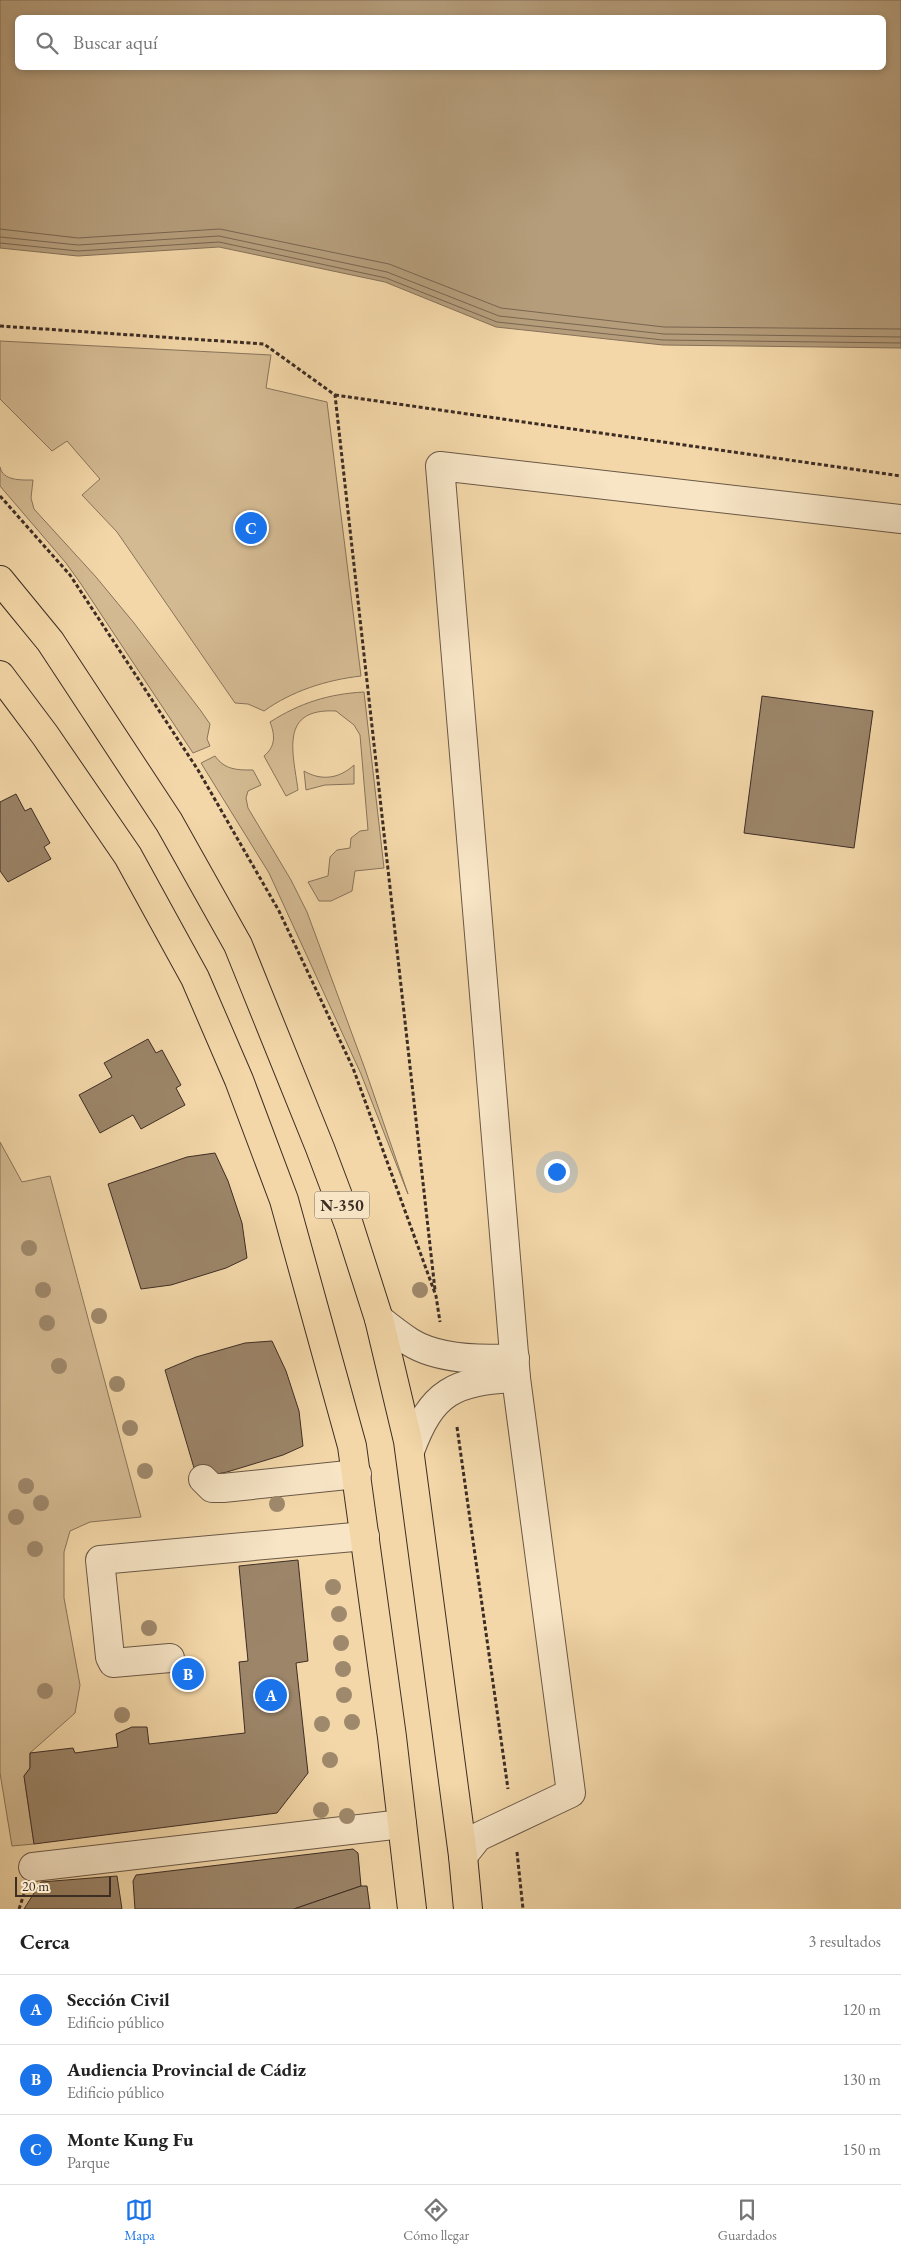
<!DOCTYPE html>
<html lang="es">
<head>
<meta charset="utf-8">
<style>
  :root { --surface:#fff; --page:#f2f2f2; --text:#222; --muted:#767676; --line:#e0e0e0; --accent:#1a73e8 }
  body { margin:0; font-family:"EB Garamond",serif; background:var(--page); color:var(--text) }
  .scale { position:absolute; left:15px; bottom:12px; width:96px; box-sizing:border-box; padding-left:5px; border:2px solid #3d2d25; border-top:0; font-size:14px; line-height:18px; white-space:nowrap; color:#3d2d25; -webkit-text-stroke:4px #f7e5c6; paint-order:stroke }
  .you { position:absolute; left:556px; top:1171px; width:18px; height:18px; margin:-12px; border:4px solid #fff; border-radius:50%; background:#1a73e8; box-shadow:0 0 0 8px #1a73e833 }
  .badge { display:grid; place-items:center; width:32px; height:32px; border-radius:50%; background:var(--accent); color:#fff; font-size:16px; font-weight:700 }
  .pin { position:absolute; translate:-50% -50%; border:2px solid #fff; box-shadow:0 1px 5px #0006 }
  .list { margin:0; padding:0; list-style:none }
  h2 { display:flex; justify-content:space-between; align-items:center; height:65px; margin:0; padding:0 20px; font-size:21px }
  h2 small { font-size:16px; font-weight:400; color:var(--muted) }
  .list li { display:grid; grid-template-columns:32px 1fr auto; gap:15px; align-items:center; box-sizing:border-box; height:70px; padding:0 20px; border-top:1px solid var(--line) }
  .list b { display:block; font-size:19px; white-space:nowrap }
  .list p { margin:0; font-size:16px; white-space:nowrap; color:var(--muted) }
  .list em { font-size:16px; font-style:normal; color:var(--muted) }
  .icon { flex:none; width:28px; height:28px; fill:none; stroke:currentColor; stroke-width:2; stroke-linecap:round; stroke-linejoin:round }
  .map { position:relative; flex:none; width:901px; height:1909px; overflow:hidden }
  .search { position:absolute; background:var(--surface); box-shadow:0 2px 8px #0003; left:15px; right:15px; top:15px; height:55px; display:flex; align-items:center; gap:12px; box-sizing:border-box; padding:0 18px; border-radius:8px; color:var(--muted); font-size:19px }
  .sheet { height:275px; background:var(--surface) }
  nav { display:flex; justify-content:space-around; align-items:center; box-sizing:border-box; height:70px; border-top:1px solid var(--line); background:var(--surface); font-size:14px; color:var(--muted) }
  nav a { display:grid; justify-items:center; gap:2px }
  nav .on { color:var(--accent) }
  .map>svg:first-child { display:block }
  .green { fill:#d4ba92; stroke:#88745c }
  .water { fill:#b59d7b; stroke:#857059; fill-rule:evenodd }
  .lines { fill:none; stroke-linecap:round; stroke-linejoin:round }
  .shore { stroke:#796550; stroke-width:1 }
  .building { fill:#9c8569; stroke:#3d2d25 }
  .minor-casing { stroke:#6a5846; stroke-width:30 }
  .highway-casing { stroke:#3d2d25; stroke-width:30 }
  .path { stroke:#3d2d25; stroke-width:3; stroke-dasharray:4 2.5; stroke-linecap:butt }
  .minor { stroke:#f7e5c6; stroke-width:28 }
  .highway { stroke:#f3d7a8; stroke-width:28 }
  .tree { fill:#9f896c }
  .labels { text-anchor:middle; stroke-width:4; stroke-linejoin:round; paint-order:stroke }
  .shield { fill:#f7e5c6; stroke:#756455; stroke-width:1 }
  .shield-label { font-size:16px; font-weight:bold; fill:#3d2d25 }
</style>
</head>
<body>
<div class="map">
<svg width="901" height="1909" viewBox="0 0 901 1909">
  <rect width="100%" height="100%" fill="#f3d7a8"/>
  <filter id="stains"><feTurbulence type="fractalNoise" baseFrequency=".004" numOctaves="4"/><feColorMatrix values="0 0 0 0 .2 0 0 0 0 .09 0 0 0 0 .02 0 0 0 .5 -.17"/></filter>
  <radialGradient id="worn" r=".72"><stop offset=".6" stop-color="#630" stop-opacity="0"/><stop offset="1" stop-color="#630" stop-opacity=".3"/></radialGradient>
  <!-- green -->
  <g class="green">
    <path d="M0,341L271,355L266,388L327,402L361,676C326,680 292,691 264,711L248,704L235,703L117,532L82,495L100,479L67,441L52,451L0,399Z"/>
    <path d="M0,467C3,481 21,480 33,480L31,498L34,509L96,577L134,623L201,711L210,724L207,739L210,746L193,753L81,584L66,563L0,486Z"/>
    <path d="M364,692L384,868L355,871L352,891L331,901H319L308,882L328,876L330,857L337,850L350,848L351,838L360,831L368,830L360,735L354,725L336,711C279,708 293,752 298,790L286,796L264,756C276,746 275,735 270,722C300,703 328,694 364,692Z"/>
    <path d="M215,756C225,770 237,770 253,770L261,785L248,791L246,798L248,808L291,880L307,912L365,1069L408,1194L361,1074L269,873L201,763Z"/>
    <path d="M354,765V784L325,785L306,790L304,771C321,781 339,779 354,765Z"/>
    <path d="M0,1142L22,1182L50,1176L141,1517L90,1522L70,1531L64,1552V1598L80,1685L75,1713L30,1753V1768L24,1776L34,1844L12,1846L0,1773Z"/>
  </g>
  <!-- water -->
  <path class="water" d="M0,0H901V348L663,345L496,327L385,282L219,247L78,256L0,248ZM18,18H884V68H18Z"/>
  <g class="lines">
    <!-- shore -->
    <g class="shore">
      <path d="M0,229L78,238L220,229L389,264L501,308L664,327L901,329"/>
      <path d="M0,237L78,245L219,236L387,272L499,316L664,334L901,337"/>
      <path d="M0,243L78,251L219,242L386,278L497,322L663,340L901,343"/>
    </g>
  </g>
  <!-- building -->
  <g class="building">
    <path d="M762,696L873,711L854,848L744,833Z"/>
    <path d="M16,794L25,811L31,808L50,843L44,847L51,859L8,882L0,871V802Z"/>
    <path d="M148,1039L156,1053L162,1050L181,1085L176,1088L185,1105L141,1129L133,1115L100,1133L79,1095L112,1077L104,1063Z"/>
    <path d="M215,1153L228,1181L242,1223L247,1258L226,1268L171,1285L141,1289L108,1184L187,1157Z"/>
    <path d="M272,1341L286,1371L299,1411L303,1446L283,1455L227,1472L197,1478L165,1370L196,1357L245,1343Z"/>
    <path d="M298,1560L308,1661L296,1663L308,1773L277,1813L34,1844L24,1776L30,1768V1753L73,1748L75,1753L118,1747L116,1734L132,1727H147L149,1744L245,1733L239,1662L248,1661L239,1566Z"/>
    <path d="M353,1849L358,1853L361,1886L294,1909H135L133,1881L136,1875Z"/>
    <path d="M117,1876L122,1909H24L41,1882Z"/>
    <path d="M361,1886H367L370,1909H294Z"/>
  </g>
  <g class="lines">
    <!-- minor casing -->
    <g class="minor-casing">
      <g id="minor">
        <path d="M379,1319C389,1327 399,1335 410,1342C439,1360 482,1360 515,1358"/>
        <path d="M410,1451C432,1391 454,1381 516,1378"/>
        <path d="M203,1479L212,1488H223L357,1474"/>
        <path d="M170,1658L113,1663L110,1657L100,1560L365,1536"/>
        <path d="M463,1856L478,1837L571,1793L516,1378L440,466L901,519"/>
        <path d="M33,1867L402,1824"/>
      </g>
    </g>
    <!-- highway casing -->
    <g class="highway-casing">
      <g id="highway">
        <path d="M0,580L50,641L169,822L238,945L320,1148L349,1225L379,1319L408,1441L463,1856L468,1909"/>
        <path d="M0,675L45,735L128,856L195,978L239,1080L284,1200L352,1446L392,1737L412,1909"/>
      </g>
    </g>
    <!-- path -->
    <g class="path">
      <path d="M0,326L264,344L335,395L435,1290"/>
      <path d="M335,395L901,476"/>
      <path d="M0,496L70,575L198,770L279,911L353,1068L436,1296L440,1322"/>
      <path d="M457,1427L508,1789"/>
      <path d="M517,1852L523,1909"/>
      <path d="M19,1909L24,1894"/>
    </g>
    <!-- minor -->
    <use href="#minor" class="minor"/>
    <!-- highway -->
    <use href="#highway" class="highway"/>
  </g>
  <!-- trees -->
  <g class="tree">
    <circle cx="29" cy="1248" r="8"/>
    <circle cx="43" cy="1290" r="8"/>
    <circle cx="420" cy="1290" r="8"/>
    <circle cx="99" cy="1316" r="8"/>
    <circle cx="47" cy="1323" r="8"/>
    <circle cx="59" cy="1366" r="8"/>
    <circle cx="117" cy="1384" r="8"/>
    <circle cx="130" cy="1428" r="8"/>
    <circle cx="145" cy="1471" r="8"/>
    <circle cx="26" cy="1486" r="8"/>
    <circle cx="41" cy="1503" r="8"/>
    <circle cx="277" cy="1504" r="8"/>
    <circle cx="16" cy="1517" r="8"/>
    <circle cx="35" cy="1549" r="8"/>
    <circle cx="333" cy="1587" r="8"/>
    <circle cx="339" cy="1614" r="8"/>
    <circle cx="149" cy="1628" r="8"/>
    <circle cx="341" cy="1643" r="8"/>
    <circle cx="343" cy="1669" r="8"/>
    <circle cx="45" cy="1691" r="8"/>
    <circle cx="344" cy="1695" r="8"/>
    <circle cx="122" cy="1715" r="8"/>
    <circle cx="352" cy="1722" r="8"/>
    <circle cx="322" cy="1724" r="8"/>
    <circle cx="330" cy="1760" r="8"/>
    <circle cx="321" cy="1810" r="8"/>
    <circle cx="347" cy="1816" r="8"/>
  </g>
  <g class="labels">
    <!-- shield labels -->
    <rect class="shield" x="314.5" y="1191.5" width="55" height="27" rx="4"/>
    <g class="shield-label">
      <text x="342" y="1211">N-350</text>
    </g>
  </g>
  <rect width="100%" height="100%" filter="url(#stains)"/>
  <rect width="100%" height="100%" fill="url(#worn)"/>
</svg>
<div class="scale">20 m</div>
<div class="you"></div>
<div class="pin badge" style="left:271px;top:1695px">A</div>
<div class="pin badge" style="left:188px;top:1674px">B</div>
<div class="pin badge" style="left:251px;top:528px">C</div>
<div class="search"><svg class="icon" aria-label="search" viewBox="0 0 24 24"><circle cx="10" cy="10" r="6"/><path d="M15 15l6 6"/></svg>Buscar aquí</div>
</div>
<section class="sheet">
<h2>Cerca<small>3 resultados</small></h2>
<ul class="list">
<li><span class="badge">A</span><div><b>Sección Civil</b><p>Edificio público</p></div><em>120 m</em></li>
<li><span class="badge">B</span><div><b>Audiencia Provincial de Cádiz</b><p>Edificio público</p></div><em>130 m</em></li>
<li><span class="badge">C</span><div><b>Monte Kung Fu</b><p>Parque</p></div><em>150 m</em></li>
</ul>
</section>
<nav>
<a class="on"><svg class="icon" aria-label="map" viewBox="0 0 24 24"><path d="M3 6l6-2 6 2 6-2v14l-6 2-6-2-6 2zM9 4v14M15 6v14"/></svg>Mapa</a>
<a><svg class="icon" aria-label="directions" viewBox="0 0 24 24"><path d="M12 3l9 9-9 9-9-9zM9 14v-3h6M13 9l2 2-2 2"/></svg>Cómo llegar</a>
<a><svg class="icon" aria-label="saved" viewBox="0 0 24 24"><path d="M7 4h10v16l-5-4-5 4z"/></svg>Guardados</a>
</nav>
</body>
</html>
